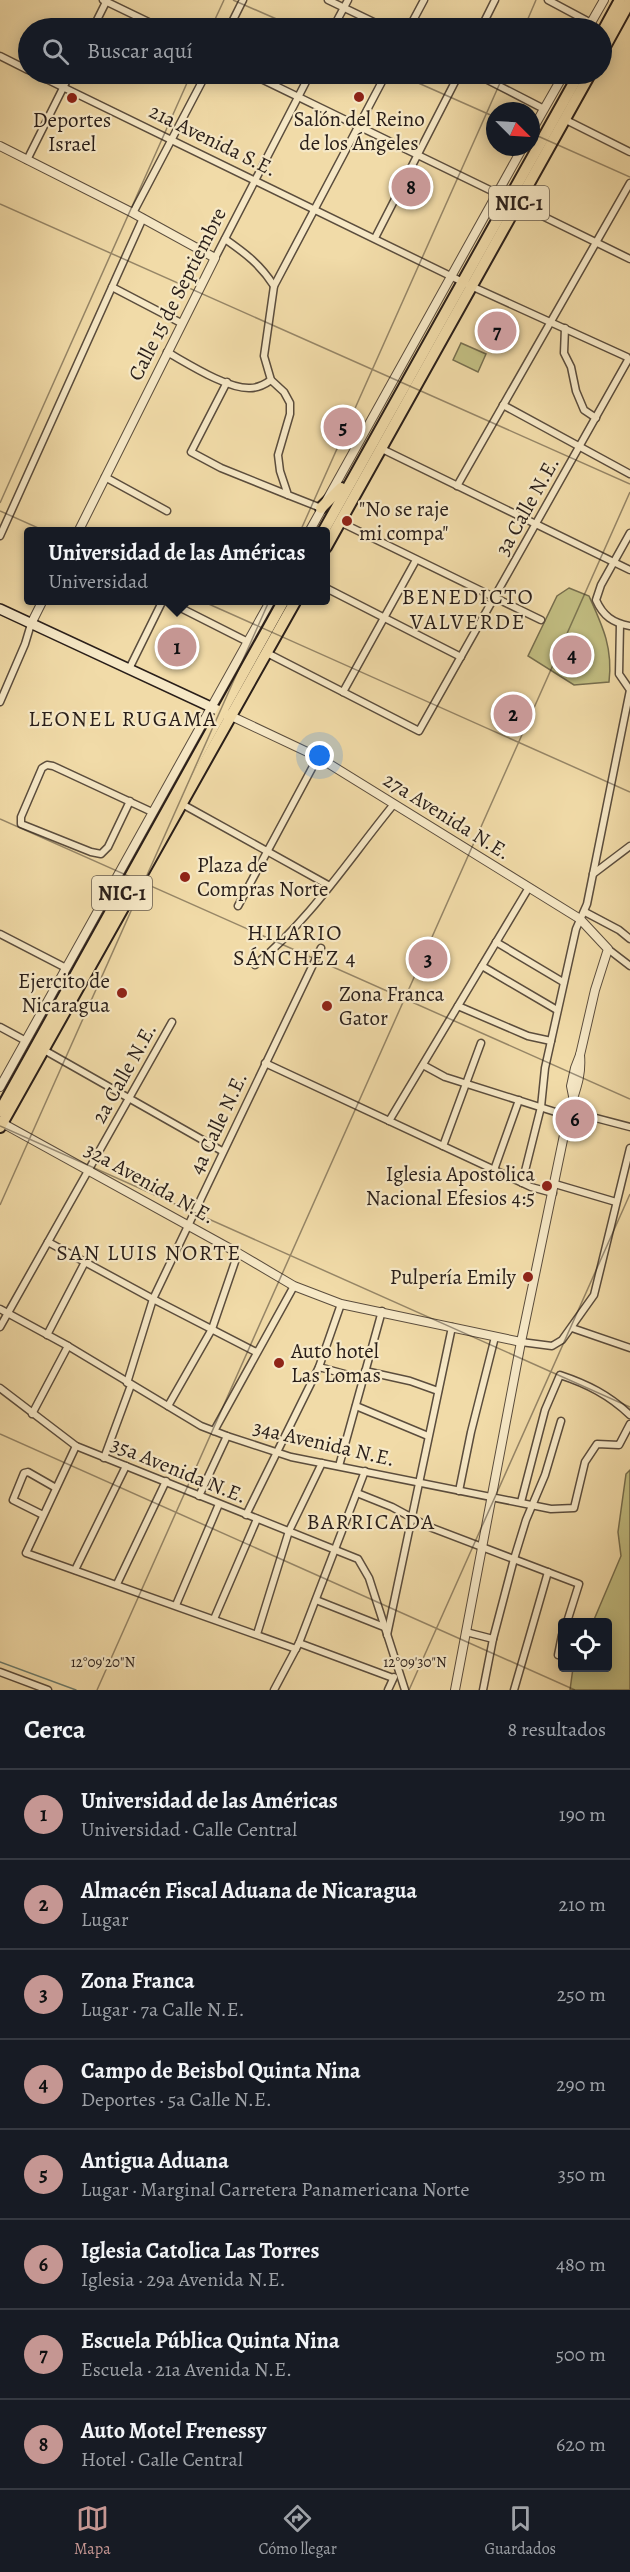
<!DOCTYPE html>
<html lang="es">
<head>
<meta charset="utf-8">
<style>
  :root { --surface:#171b24; --page:#20242c; --text:#f1f3f6; --muted:#9ea1a6; --line:#363941; --accent:#c59692 }
  body { margin:0; font-family:Alegreya,serif; background:var(--page); color:var(--text) }
  .controls { position:absolute; right:18px; bottom:18px; display:grid; overflow:hidden; border-radius:6px; box-shadow:0 3px 15px #0003 }
  .controls button { width:54px; height:54px; display:grid; place-items:center; padding:0; border:0; border-bottom:2px solid var(--line); background:var(--surface); color:var(--text); font:30px sans-serif }
  .compass { position:absolute; left:486px; top:102px; width:54px; height:54px; border-radius:50%; background:var(--surface); box-shadow:0 3px 15px #0003; rotate:114deg }
  .you { position:absolute; left:320px; top:756px; width:21px; height:21px; margin:-15px; border:4px solid #fff; border-radius:50%; background:#1a73e8; box-shadow:0 0 0 9px #1a73e833 }
  .badge { display:grid; place-items:center; width:39px; height:39px; border-radius:50%; background:var(--accent); color:#111; font-size:20px; font-weight:700 }
  .pin { position:absolute; translate:-50% -50%; border:3px solid #fff; box-shadow:0 2px 6px #0006 }
  .popup { position:absolute; left:24px; top:527px; width:306px; height:78px; box-sizing:border-box; display:grid; place-content:center; border-radius:6px; background:var(--surface); filter:drop-shadow(0 2px 4px #0005); font-size:20px; white-space:nowrap; color:var(--muted) }
  .popup b { font-size:22px; color:var(--text) }
  .popup::after { content:''; position:absolute; left:50%; top:100%; margin-left:-12px; border:12px solid transparent; border-top-color:var(--surface) }
  .list { margin:0; padding:0; list-style:none }
  h2 { display:flex; justify-content:space-between; align-items:center; height:78px; margin:0; padding:0 24px; font-size:26px }
  h2 small { font-size:20px; font-weight:400; color:var(--muted) }
  .list li { display:grid; grid-template-columns:39px 1fr auto; gap:18px; align-items:center; box-sizing:border-box; height:90px; padding:0 24px; border-top:2px solid var(--line) }
  .list b { display:block; font-size:22px; white-space:nowrap }
  .list p { margin:0; font-size:20px; white-space:nowrap; color:var(--muted) }
  .list em { font-size:20px; font-style:normal; color:var(--muted) }
  .icon { flex:none; width:33px; height:33px; fill:none; stroke:currentColor; stroke-width:2; stroke-linecap:round; stroke-linejoin:round }
  .map { position:relative; flex:none; width:630px; height:1690px; overflow:hidden }
  .search { position:absolute; background:var(--surface); box-shadow:0 3px 15px #0003; left:18px; right:18px; top:18px; height:66px; display:flex; align-items:center; gap:15px; box-sizing:border-box; padding:0 21px; border-radius:33px; color:var(--muted); font-size:22px }
  .sheet { height:798px; background:var(--surface) }
  nav { display:flex; justify-content:space-around; align-items:center; box-sizing:border-box; height:84px; border-top:2px solid var(--line); background:var(--surface); font-size:16px; color:var(--muted) }
  nav a { display:grid; justify-items:center; gap:3px }
  nav .on { color:var(--accent) }
  .map>svg:first-child { display:block }
  .green { fill:#c2be82; stroke:#766e4e; stroke-width:1.5 }
  .lines { fill:none; stroke-linecap:round; stroke-linejoin:round }
  .stream { stroke:#6d7c6c; stroke-width:1.5 }
  .minor-casing { stroke:#5b4d3d; stroke-width:9 }
  .tertiary-casing { stroke:#5b4d3d; stroke-width:10 }
  .secondary-casing { stroke:#291e19; stroke-width:12 }
  .trunk-casing { stroke:#291e19; stroke-width:14 }
  .minor { stroke:#f6e8c6; stroke-width:6 }
  .tertiary { stroke:#f6e8c6; stroke-width:8 }
  .secondary { stroke:#f6e8c6; stroke-width:9 }
  .trunk { stroke:#f1dba8; stroke-width:10 }
  .ticks { fill:none; stroke:#291e19; stroke-width:1.5; stroke-opacity:0.45 }
  .poi-dot { fill:#8f2418; stroke:#f6e8c6; stroke-width:2 }
  .labels { text-anchor:middle; stroke-width:4.5; stroke-linejoin:round; paint-order:stroke }
  .shield { fill:#f6e8c6; stroke:#665b4d; stroke-width:1.5 }
  .shield-label { font-size:20px; font-weight:bold; fill:#291e19 }
  .poi-label { font-size:21px; fill:#291e19; stroke:#f6e8c6; text-anchor:start }
  .street-label { font-size:21px; fill:#291e19; stroke:#f6e8c6 }
  .neighbourhood-label { font-size:22px; letter-spacing:1.5px; fill:#291e19; stroke:#f6e8c6 }
  .ticks-label { font-size:15px; text-anchor:middle; fill:#291e19; stroke:#f6e8c6; stroke-width:4.5; stroke-linejoin:round; paint-order:stroke }
</style>
</head>
<body>
<div class="map">
<svg width="630" height="1690" viewBox="0 0 630 1690">
  <rect width="100%" height="100%" fill="#f1dba8"/>
  <filter id="stains"><feTurbulence type="fractalNoise" baseFrequency=".00333" numOctaves="4"/><feColorMatrix values="0 0 0 0 .2 0 0 0 0 .09 0 0 0 0 .02 0 0 0 .5 -.17"/></filter>
  <radialGradient id="worn" r=".72"><stop offset=".6" stop-color="#630" stop-opacity="0"/><stop offset="1" stop-color="#630" stop-opacity=".3"/></radialGradient>
  <!-- green -->
  <g class="green">
    <path d="M461,343L486,354L478,372L453,360Z"/>
    <path d="M569,588L589,596C603,627 613,648 609,682L574,685L528,656L557,596Z"/>
    <path d="M630,1470V1690H570L573,1668H608V1622H593L621,1556L618,1532L626,1474Z"/>
  </g>
  <g class="lines">
    <!-- stream -->
    <path class="stream" d="M0,1662L76,1690"/>
    <!-- minor casing -->
    <g class="minor-casing">
      <g id="minor">
        <path d="M103,0L161,28"/>
        <path d="M328,0L386,28"/>
        <path d="M548,0L591,23"/>
        <path d="M93,28L107,0"/>
        <path d="M229,28L243,0"/>
        <path d="M333,28L348,0"/>
        <path d="M409,28L424,0"/>
        <path d="M481,28L495,0"/>
        <path d="M0,56L28,70"/>
        <path d="M36,74L471,286L627,357L628,360L419,731L267,653"/>
        <path d="M251,74L496,193"/>
        <path d="M476,74L544,109"/>
        <path d="M564,119L630,152"/>
        <path d="M27,160L70,74"/>
        <path d="M518,204L630,259"/>
        <path d="M133,213L206,74"/>
        <path d="M375,238L459,74"/>
        <path d="M225,239C245,253 261,265 274,286"/>
        <path d="M215,258L310,74"/>
        <path d="M112,287L181,323"/>
        <path d="M565,328L564,353L571,367L576,391L584,410L596,418"/>
        <path d="M167,352C187,363 227,389 250,388C258,388 264,385 271,380"/>
        <path d="M227,382L191,452L221,468L288,495"/>
        <path d="M503,405L630,474"/>
        <path d="M380,448L630,570"/>
        <path d="M105,477L167,511"/>
        <path d="M457,486L630,183"/>
        <path d="M321,508L288,495L280,471L278,455L290,414V403L284,392L271,380L264,356L274,286L386,74"/>
        <path d="M340,522L541,620"/>
        <path d="M630,533L601,585L596,600C603,616 613,623 630,626"/>
        <path d="M0,536L143,218"/>
        <path d="M326,588L461,657"/>
        <path d="M165,600L248,642"/>
        <path d="M129,669L163,600"/>
        <path d="M343,692L416,560"/>
        <path d="M0,702L25,644L31,624"/>
        <path d="M130,801L108,847L101,854L91,852L21,824V817L42,768L47,765L53,766L152,812"/>
        <path d="M182,804L328,885"/>
        <path d="M593,874L630,846"/>
        <path d="M238,906L318,757"/>
        <path d="M585,912L619,930L630,939"/>
        <path d="M0,934L66,968"/>
        <path d="M496,942L563,982"/>
        <path d="M608,949L630,966"/>
        <path d="M255,965C310,920 349,859 394,804"/>
        <path d="M482,966L557,1010"/>
        <path d="M458,1006L528,1036L551,1041"/>
        <path d="M0,1027L26,1041"/>
        <path d="M44,1050L222,1151"/>
        <path d="M265,1063L531,1187L553,1193"/>
        <path d="M423,1065L445,1077L568,1116"/>
        <path d="M569,1111L630,1127"/>
        <path d="M389,1121L528,889"/>
        <path d="M443,1146L481,1043"/>
        <path d="M494,1170L519,1100"/>
        <path d="M522,1183L541,1107L545,1068L576,929L587,904L630,690L619,674L620,624"/>
        <path d="M555,1184L616,1202"/>
        <path d="M48,1242L153,1299L256,1352"/>
        <path d="M0,1309L68,1346L201,1426L227,1436L291,1457L551,1509L574,1508L585,1462L597,1444L619,1445L630,1424"/>
        <path d="M0,1327L172,1022"/>
        <path d="M572,1328L630,1348"/>
        <path d="M47,1335L85,1262"/>
        <path d="M521,1342L552,1346L562,1340L594,1295L630,1148"/>
        <path d="M319,1367L363,1379"/>
        <path d="M365,1371L410,1381L438,1391"/>
        <path d="M127,1383L153,1299L321,948"/>
        <path d="M0,1388L76,1446L358,1559L369,1578L405,1690"/>
        <path d="M168,1406L212,1329L238,1253"/>
        <path d="M356,1406L428,1436"/>
        <path d="M32,1414L68,1346"/>
        <path d="M214,1431L294,1286"/>
        <path d="M76,1446L26,1553L296,1649"/>
        <path d="M104,1458L131,1385"/>
        <path d="M339,1466L382,1311"/>
        <path d="M459,1491L471,1432L495,1337"/>
        <path d="M357,1493L392,1507L427,1526L579,1584L567,1622"/>
        <path d="M199,1496L227,1436"/>
        <path d="M521,1502L545,1410L560,1375C587,1384 609,1395 630,1415"/>
        <path d="M43,1515L13,1500L24,1473L28,1472L56,1488"/>
        <path d="M246,1515L319,1367L341,1304"/>
        <path d="M75,1570L126,1466"/>
        <path d="M117,1584L166,1481"/>
        <path d="M316,1600L384,1627"/>
        <path d="M176,1605L219,1504"/>
        <path d="M214,1619L257,1519"/>
        <path d="M466,1632L493,1639"/>
        <path d="M257,1634L289,1531L322,1463"/>
        <path d="M387,1635L452,1327"/>
        <path d="M299,1643L393,1678"/>
        <path d="M558,1655L562,1635"/>
        <path d="M0,1672L48,1690"/>
        <path d="M274,1690L299,1643L365,1471"/>
        <path d="M388,1690L394,1677"/>
        <path d="M483,1690L493,1639L514,1559L526,1520L545,1475L561,1421"/>
        <path d="M514,1690L548,1572"/>
      </g>
    </g>
    <!-- tertiary casing -->
    <g class="tertiary-casing">
      <g id="tertiary">
        <path d="M588,28L604,0"/>
        <path d="M531,132L564,74"/>
        <path d="M0,146L133,213L215,258L78,532"/>
        <path d="M309,532L523,147"/>
        <path d="M31,624L43,600"/>
        <path d="M231,716L318,757L580,919L608,949L595,990L580,1055L575,1068L571,1086L573,1096"/>
        <path d="M0,1087L271,600"/>
        <path d="M2,1123L238,1253L294,1286L341,1304L521,1342"/>
        <path d="M455,1690L521,1342L569,1111C575,1091 582,1077 580,1055"/>
      </g>
    </g>
    <!-- secondary casing -->
    <g class="secondary-casing">
      <path id="secondary" d="M0,609L226,714"/>
    </g>
    <!-- trunk casing -->
    <g class="trunk-casing">
      <g id="trunk">
        <path d="M602,33L620,0"/>
        <path d="M602,52L630,1"/>
        <path d="M321,508L341,488"/>
        <path d="M323,532L579,74"/>
        <path d="M326,547L590,74"/>
        <path d="M0,1111L284,600"/>
        <path d="M0,1127L296,600"/>
      </g>
    </g>
    <!-- minor -->
    <use href="#minor" class="minor"/>
    <!-- tertiary -->
    <use href="#tertiary" class="tertiary"/>
    <!-- secondary -->
    <use href="#secondary" class="secondary"/>
    <!-- trunk -->
    <use href="#trunk" class="trunk"/>
  </g>
  <!-- ticks -->
  <path class="ticks" d="M233,0L297,28M211,28L224,0M524,28L536,0M398,74L495,117M531,133L630,177M0,204L630,484M0,503L191,74M0,511L630,792M0,819L630,1099M0,1126L630,1407M0,1205L504,74M0,1434L575,1690M97,1690L630,492M409,1690L630,1194"/>
  <!-- markers -->
  <g class="poi-dot">
    <circle cx="359" cy="97" r="6"/>
    <circle cx="72" cy="98" r="6"/>
    <circle cx="347" cy="521" r="6"/>
    <circle cx="185" cy="877" r="6"/>
    <circle cx="122" cy="993" r="6"/>
    <circle cx="327" cy="1006" r="6"/>
    <circle cx="547" cy="1186" r="6"/>
    <circle cx="528" cy="1277" r="6"/>
    <circle cx="279" cy="1363" r="6"/>
  </g>
  <g class="labels">
    <!-- shield labels -->
    <g class="shield">
      <rect x="489" y="186" width="60" height="34" rx="4.5"/>
      <rect x="92" y="876" width="60" height="34" rx="4.5"/>
    </g>
    <g class="shield-label">
      <text x="519" y="210">NIC-1</text>
      <text x="122" y="900">NIC-1</text>
    </g>
    <!-- poi labels -->
    <g class="poi-label">
      <text x="359" y="126" text-anchor="middle">Salón del Reino<tspan x="359" dy="24">de los Ángeles</tspan></text>
      <text x="72" y="127" text-anchor="middle">Deportes<tspan x="72" dy="24">Israel</tspan></text>
      <text x="359" y="516">"No se raje<tspan x="359" dy="24">mi compa"</tspan></text>
      <text x="197" y="872">Plaza de<tspan x="197" dy="24">Compras Norte</tspan></text>
      <text x="110" y="988" text-anchor="end">Ejercito de<tspan x="110" dy="24">Nicaragua</tspan></text>
      <text x="339" y="1001">Zona Franca<tspan x="339" dy="24">Gator</tspan></text>
      <text x="535" y="1181" text-anchor="end">Iglesia Apostolica<tspan x="535" dy="24">Nacional Efesios 4:5</tspan></text>
      <text x="516" y="1284" text-anchor="end">Pulpería Emily</text>
      <text x="291" y="1358">Auto hotel<tspan x="291" dy="24">Las Lomas</tspan></text>
    </g>
    <!-- street labels -->
    <g class="street-label">
      <text transform="translate(213 140) rotate(26)" y="7">21a Avenida S.E.</text>
      <text transform="translate(177 294) rotate(-63)" y="7">Calle 15 de Septiembre</text>
      <text transform="translate(527 506) rotate(-61)" y="7">3a Calle N.E.</text>
      <text transform="translate(447 816) rotate(32)" y="7">27a Avenida N.E.</text>
      <text transform="translate(124 1073) rotate(-61)" y="7">2a Calle N.E.</text>
      <text transform="translate(218 1123) rotate(-65)" y="7">4a Calle N.E.</text>
      <text transform="translate(150 1183) rotate(29)" y="7">32a Avenida N.E.</text>
      <text transform="translate(324 1443) rotate(13)" y="7">34a Avenida N.E.</text>
      <text transform="translate(179 1470) rotate(22)" y="7">35a Avenida N.E.</text>
    </g>
    <!-- neighbourhood labels -->
    <g class="neighbourhood-label">
      <text x="468" y="604">BENEDICTO<tspan x="468" dy="25">VALVERDE</tspan></text>
      <text x="123" y="726">LEONEL RUGAMA</text>
      <text x="295" y="940">HILARIO<tspan x="295" dy="25">SÁNCHEZ 4</tspan></text>
      <text x="149" y="1260">SAN LUIS NORTE</text>
      <text x="371" y="1529">BARRICADA</text>
    </g>
  </g>
  <g class="ticks-label">
    <text x="103" y="1667">12°09'20"N</text>
    <text x="415" y="1667">12°09'30"N</text>
  </g>
  <rect width="100%" height="100%" filter="url(#stains)"/>
  <rect width="100%" height="100%" fill="url(#worn)"/>
</svg>
<div class="controls">
<button><svg class="icon" aria-label="locate" viewBox="0 0 24 24"><circle cx="12" cy="12" r="6"/><path d="M12 2v4M12 18v4M2 12h4M18 12h4"/></svg></button>
</div>
<svg class="compass" viewBox="-18 -18 36 36"><path d="M0-13l5 13h-10z" fill="#e53935"/><path d="M0 13l5-13h-10z" fill="#9ea1a6"/></svg>
<div class="you"></div>
<div class="pin badge" style="left:177px;top:647px">1</div>
<div class="popup"><b>Universidad de las Américas</b>Universidad</div>
<div class="pin badge" style="left:513px;top:714px">2</div>
<div class="pin badge" style="left:428px;top:959px">3</div>
<div class="pin badge" style="left:572px;top:655px">4</div>
<div class="pin badge" style="left:343px;top:427px">5</div>
<div class="pin badge" style="left:575px;top:1119px">6</div>
<div class="pin badge" style="left:497px;top:331px">7</div>
<div class="pin badge" style="left:411px;top:187px">8</div>
<div class="search"><svg class="icon" aria-label="search" viewBox="0 0 24 24"><circle cx="10" cy="10" r="6"/><path d="M15 15l6 6"/></svg>Buscar aquí</div>
</div>
<section class="sheet">
<h2>Cerca<small>8 resultados</small></h2>
<ul class="list">
<li><span class="badge">1</span><div><b>Universidad de las Américas</b><p>Universidad · Calle Central</p></div><em>190 m</em></li>
<li><span class="badge">2</span><div><b>Almacén Fiscal Aduana de Nicaragua</b><p>Lugar</p></div><em>210 m</em></li>
<li><span class="badge">3</span><div><b>Zona Franca</b><p>Lugar · 7a Calle N.E.</p></div><em>250 m</em></li>
<li><span class="badge">4</span><div><b>Campo de Beisbol Quinta Nina</b><p>Deportes · 5a Calle N.E.</p></div><em>290 m</em></li>
<li><span class="badge">5</span><div><b>Antigua Aduana</b><p>Lugar · Marginal Carretera Panamericana Norte</p></div><em>350 m</em></li>
<li><span class="badge">6</span><div><b>Iglesia Catolica Las Torres</b><p>Iglesia · 29a Avenida N.E.</p></div><em>480 m</em></li>
<li><span class="badge">7</span><div><b>Escuela Pública Quinta Nina</b><p>Escuela · 21a Avenida N.E.</p></div><em>500 m</em></li>
<li><span class="badge">8</span><div><b>Auto Motel Frenessy</b><p>Hotel · Calle Central</p></div><em>620 m</em></li>
</ul>
</section>
<nav>
<a class="on"><svg class="icon" aria-label="map" viewBox="0 0 24 24"><path d="M3 6l6-2 6 2 6-2v14l-6 2-6-2-6 2zM9 4v14M15 6v14"/></svg>Mapa</a>
<a><svg class="icon" aria-label="directions" viewBox="0 0 24 24"><path d="M12 3l9 9-9 9-9-9zM9 14v-3h6M13 9l2 2-2 2"/></svg>Cómo llegar</a>
<a><svg class="icon" aria-label="saved" viewBox="0 0 24 24"><path d="M7 4h10v16l-5-4-5 4z"/></svg>Guardados</a>
</nav>
</body>
</html>
